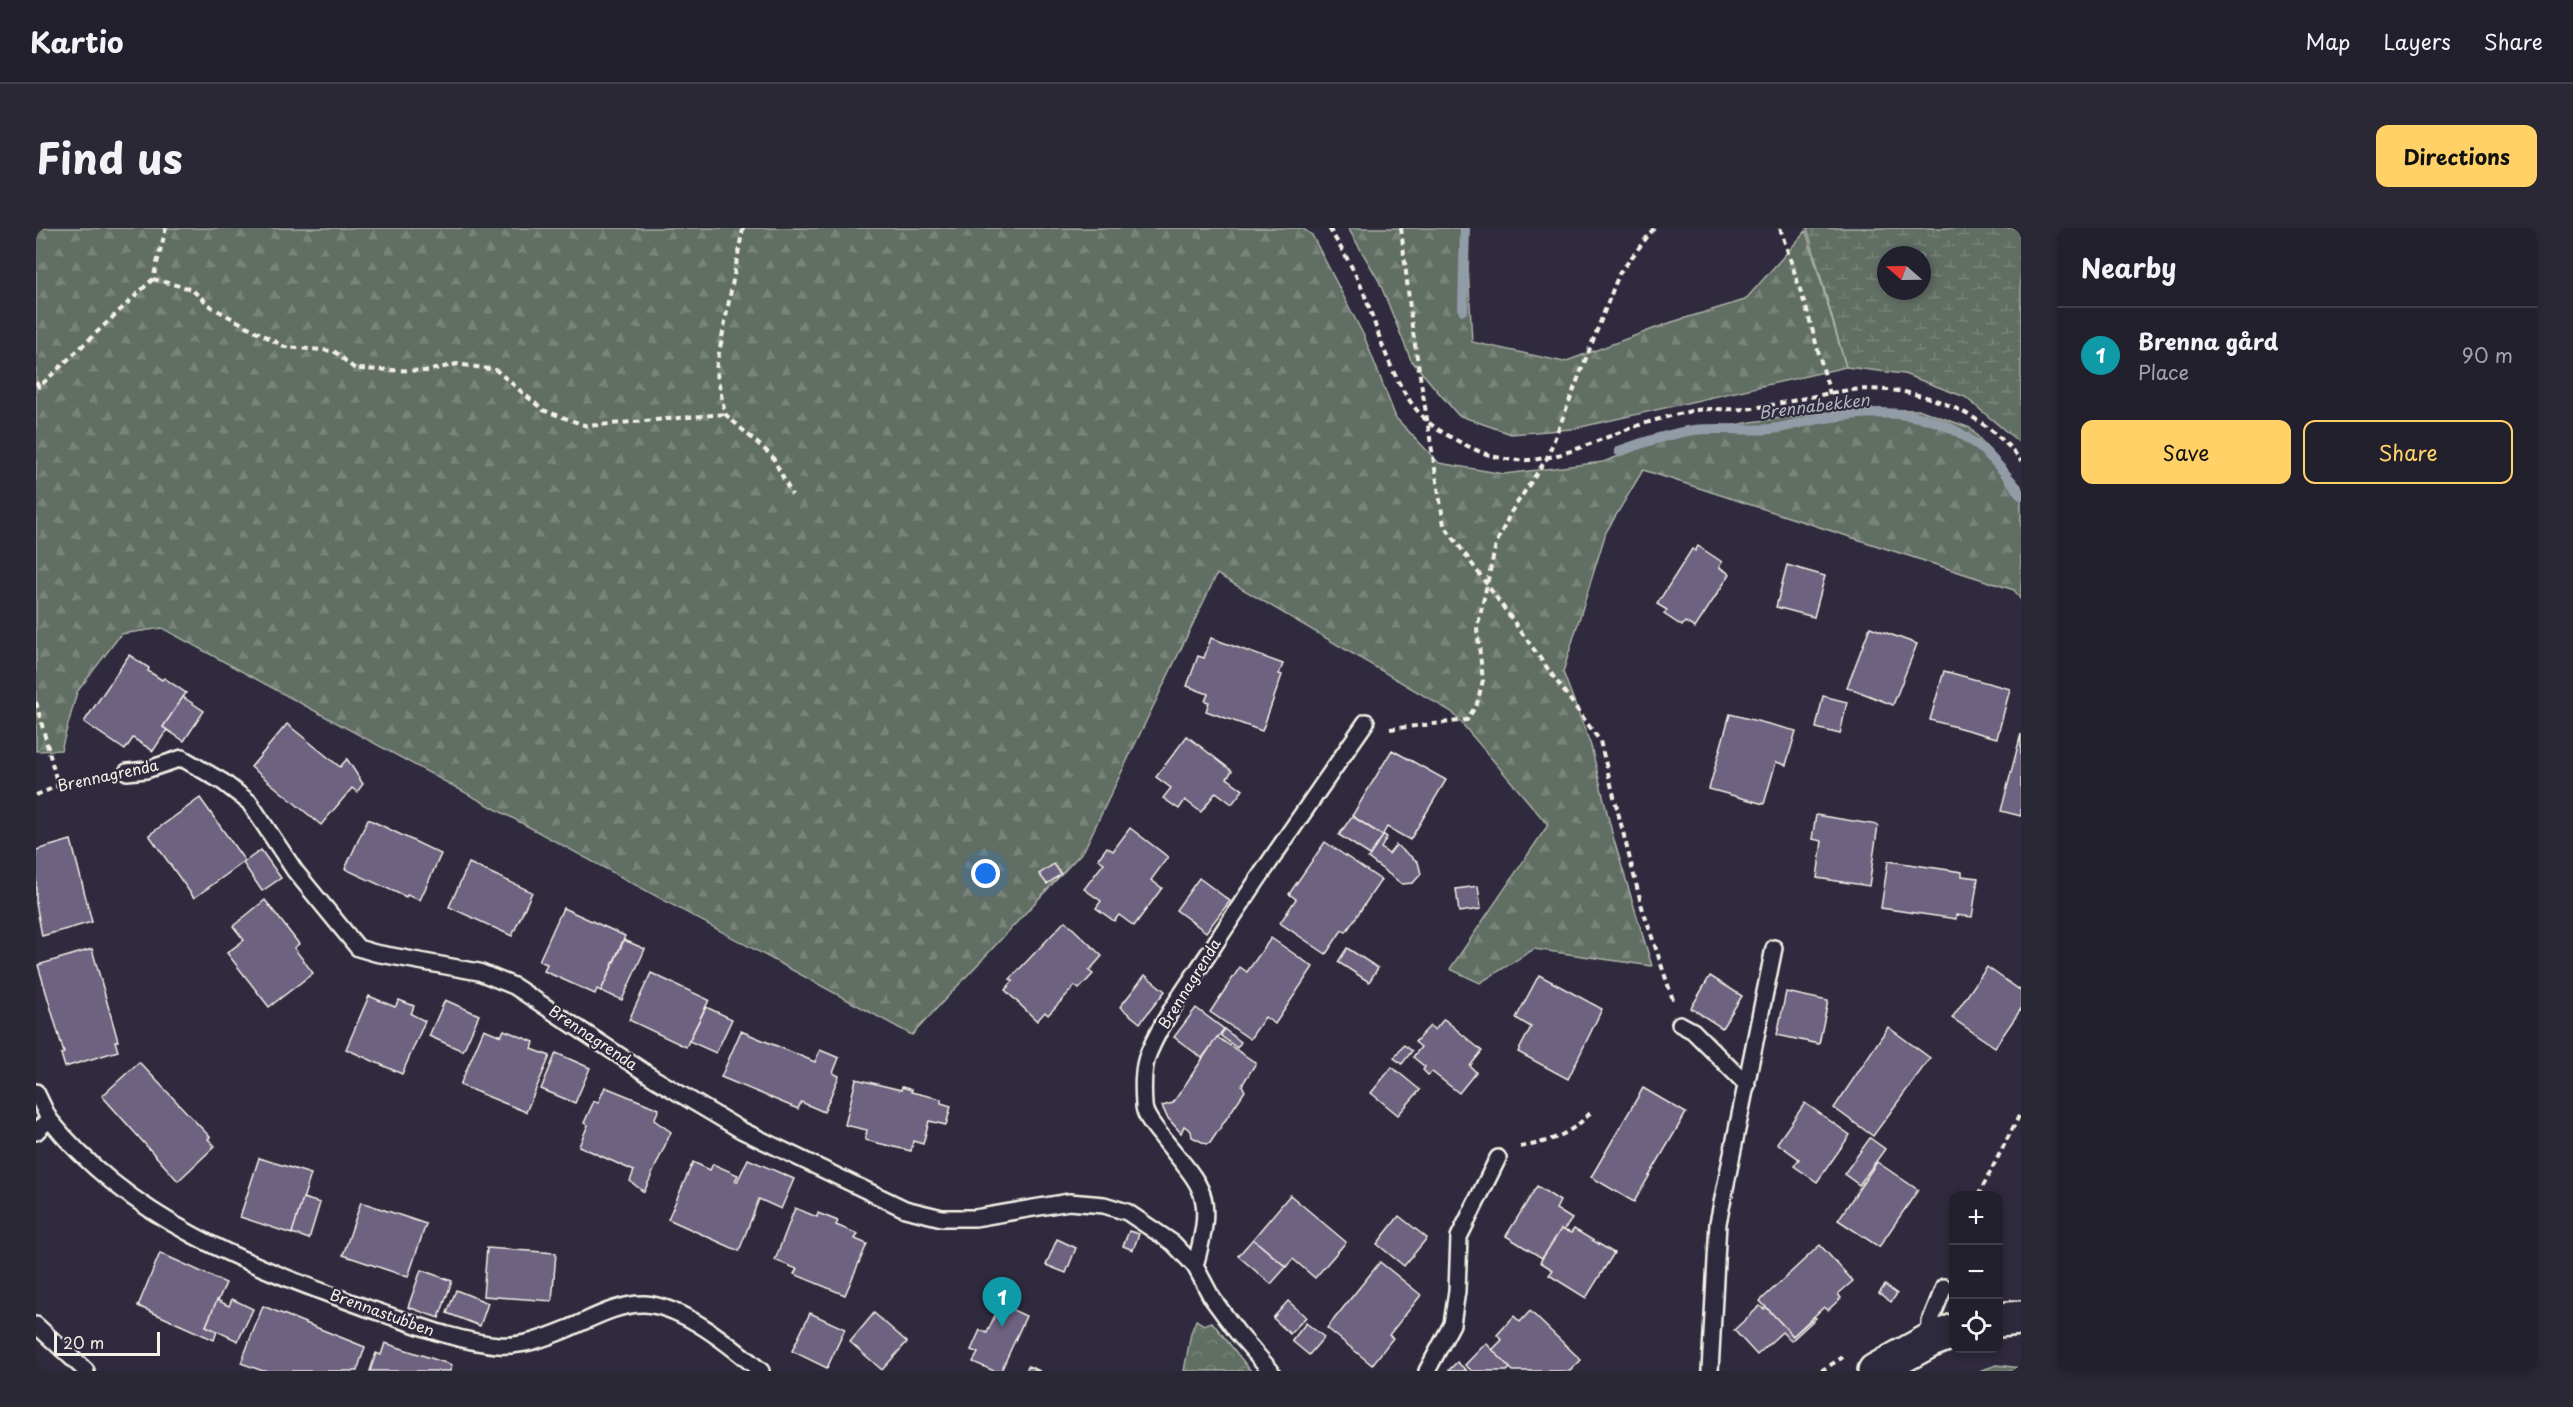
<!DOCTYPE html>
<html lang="en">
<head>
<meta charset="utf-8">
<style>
  :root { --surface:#23202e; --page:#2b2836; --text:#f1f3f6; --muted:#a3a3aa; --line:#403e4a; --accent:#ffd166 }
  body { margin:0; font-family:"Playpen Sans",sans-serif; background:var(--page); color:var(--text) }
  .controls { position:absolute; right:18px; bottom:18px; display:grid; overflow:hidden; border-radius:12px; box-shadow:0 3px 9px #0003 }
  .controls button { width:54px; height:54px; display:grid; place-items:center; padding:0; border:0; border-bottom:2px solid var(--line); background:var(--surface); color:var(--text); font:30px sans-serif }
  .compass { position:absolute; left:1841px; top:18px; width:54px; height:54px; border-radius:50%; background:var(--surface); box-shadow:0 3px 9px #0003; rotate:290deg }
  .scale { position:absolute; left:18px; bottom:15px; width:106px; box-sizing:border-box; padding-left:6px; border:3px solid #f4f1e8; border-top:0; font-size:16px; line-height:21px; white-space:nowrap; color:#f4f1e8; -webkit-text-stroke:4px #2f2a3d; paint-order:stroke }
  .you { position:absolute; left:950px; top:646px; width:21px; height:21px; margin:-15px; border:4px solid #fff; border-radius:50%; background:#1a73e8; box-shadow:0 0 0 9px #1a73e833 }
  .badge { display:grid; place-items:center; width:39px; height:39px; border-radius:50%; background:var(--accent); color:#fff; font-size:20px; font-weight:700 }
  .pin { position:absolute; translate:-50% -50px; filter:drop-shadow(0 2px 3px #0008) }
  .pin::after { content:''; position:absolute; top:32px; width:21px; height:18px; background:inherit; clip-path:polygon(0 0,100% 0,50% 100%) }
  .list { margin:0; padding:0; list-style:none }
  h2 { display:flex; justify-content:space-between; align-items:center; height:78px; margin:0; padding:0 24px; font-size:26px }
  h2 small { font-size:20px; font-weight:400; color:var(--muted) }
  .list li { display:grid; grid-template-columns:39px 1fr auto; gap:18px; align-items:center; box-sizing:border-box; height:96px; padding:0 24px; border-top:2px solid var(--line) }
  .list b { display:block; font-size:22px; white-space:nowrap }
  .list p { margin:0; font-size:20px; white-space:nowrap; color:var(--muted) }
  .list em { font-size:20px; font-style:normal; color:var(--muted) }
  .actions { display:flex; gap:12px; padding:18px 24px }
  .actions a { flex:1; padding:14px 0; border:2px solid var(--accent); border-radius:12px; text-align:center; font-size:21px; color:var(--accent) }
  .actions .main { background:var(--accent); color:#111 }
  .icon { flex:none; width:33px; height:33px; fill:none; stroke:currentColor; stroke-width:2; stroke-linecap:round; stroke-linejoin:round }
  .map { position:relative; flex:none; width:1985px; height:1143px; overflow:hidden; border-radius:12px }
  header { display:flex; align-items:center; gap:36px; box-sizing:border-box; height:84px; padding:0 30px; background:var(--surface); border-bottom:2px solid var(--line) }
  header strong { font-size:28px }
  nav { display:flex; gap:33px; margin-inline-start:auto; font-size:21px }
  .intro { display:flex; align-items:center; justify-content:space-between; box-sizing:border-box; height:144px; padding:0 36px }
  h1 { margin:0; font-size:42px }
  .button { padding:15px 27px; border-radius:12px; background:var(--accent); color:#111; font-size:21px; font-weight:700 }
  main { display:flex; gap:36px; padding:0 36px }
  aside { flex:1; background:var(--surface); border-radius:12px; box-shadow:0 3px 9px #0003 }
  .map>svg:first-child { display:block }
  .forest { fill:url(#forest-firs); stroke:#aab0a6; stroke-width:1.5 }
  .wetland { fill:url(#wetland-marsh); stroke:#aab0a6; stroke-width:1.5; fill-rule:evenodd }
  .park { fill:url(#park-crowns); stroke:#aab0a6; stroke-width:1.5 }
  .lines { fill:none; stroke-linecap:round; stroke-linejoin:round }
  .stream { stroke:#929ca7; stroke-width:10 }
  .building { fill:#6d6280; stroke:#f4f1e8; stroke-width:1.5 }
  .lane-casing { stroke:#f4f1e8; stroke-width:20 }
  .secondary-casing { stroke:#f4f1e8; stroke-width:38 }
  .path { stroke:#f4f1e8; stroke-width:4; stroke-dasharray:6 4.5; stroke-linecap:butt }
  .lane { stroke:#2f2a3d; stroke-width:15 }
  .secondary { stroke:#2f2a3d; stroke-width:33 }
  .labels { text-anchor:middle; stroke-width:4.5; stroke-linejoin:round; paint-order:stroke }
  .street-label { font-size:15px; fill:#f4f1e8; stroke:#2f2a3d }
  .water-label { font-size:16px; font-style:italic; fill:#b2b9bc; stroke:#2f2a3d }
</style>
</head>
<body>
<header>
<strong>Kartio</strong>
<nav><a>Map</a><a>Layers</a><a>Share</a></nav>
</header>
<div class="intro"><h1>Find us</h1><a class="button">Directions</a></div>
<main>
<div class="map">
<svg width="1985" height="1143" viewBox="0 0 1985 1143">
  <defs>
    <pattern id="forest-firs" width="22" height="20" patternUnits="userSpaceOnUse" patternTransform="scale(1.5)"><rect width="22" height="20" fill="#616e64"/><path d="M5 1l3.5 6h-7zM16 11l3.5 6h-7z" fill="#78837a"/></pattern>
    <pattern id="wetland-marsh" width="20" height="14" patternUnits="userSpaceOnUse" patternTransform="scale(1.5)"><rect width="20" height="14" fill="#616e64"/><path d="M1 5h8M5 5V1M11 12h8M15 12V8" fill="none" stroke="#78837a"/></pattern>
    <pattern id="park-crowns" width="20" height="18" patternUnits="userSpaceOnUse" patternTransform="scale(1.5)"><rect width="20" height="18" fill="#616e64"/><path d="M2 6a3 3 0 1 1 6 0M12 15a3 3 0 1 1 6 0" fill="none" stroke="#78837a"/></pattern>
  </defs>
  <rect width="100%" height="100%" fill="#2f2a3d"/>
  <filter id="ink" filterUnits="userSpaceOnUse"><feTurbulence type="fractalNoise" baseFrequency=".0167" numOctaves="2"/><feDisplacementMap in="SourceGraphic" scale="12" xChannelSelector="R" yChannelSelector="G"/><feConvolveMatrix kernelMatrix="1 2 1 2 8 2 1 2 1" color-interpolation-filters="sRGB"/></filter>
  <g filter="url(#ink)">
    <!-- forest -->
    <g class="forest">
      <path d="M0,0H1266L1276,7L1328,108L1360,190L1403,235L1468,246L1567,234L1632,210L1715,194L1815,181L1885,182L1934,200L1985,258V372L1978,362L1607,242L1570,304L1527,444L1555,518L1577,609L1616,738L1498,721L1444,755L1414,741L1512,597L1416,484L1181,346L1048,622L876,807L126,400L85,406L41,464L25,522L0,523Z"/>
      <path d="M1312,0H1430L1436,114L1528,134L1636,94L1709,72L1770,3L1810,139L1536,201L1475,206L1422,187L1375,132L1343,53Z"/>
      <path d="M1961,1137L1985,1140V1143H1943Z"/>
    </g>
    <!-- wetland -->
    <path class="wetland" d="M1771,0H1985V216L1929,169L1868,146L1810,139ZM1850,27H1886V63H1850Z"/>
    <!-- park -->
    <path class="park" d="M1160,1092L1168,1097L1176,1094L1215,1143H1148L1155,1105Z"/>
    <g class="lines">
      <!-- stream -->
      <g class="stream">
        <path d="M1427,82L1429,0"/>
        <path d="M1583,223C1608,214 1632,206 1658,202C1683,199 1710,203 1735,201C1752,199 1768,193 1784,191C1874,175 1933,188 1985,267"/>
      </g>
    </g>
    <!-- building -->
    <g class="building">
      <path d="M1662,318L1686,334L1683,339L1694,346L1659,400L1649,394L1646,398L1628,386L1631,382L1621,376L1656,321L1659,323Z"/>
      <path d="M1751,337L1789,348L1778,389L1740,379Z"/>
      <path d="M1834,399L1881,416L1857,477L1811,459Z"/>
      <path d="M1175,410L1247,436L1243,446L1246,447L1226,503L1170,483L1173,474L1169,473L1172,466L1151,458L1162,428L1168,430Z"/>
      <path d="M93,427L113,440L112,443L126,452L128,450L150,465L127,499L131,502L117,523L97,510L89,522L48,494Z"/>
      <path d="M1908,443L1974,461L1961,510L1894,492Z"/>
      <path d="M1787,468L1811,474L1804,506L1780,500Z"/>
      <path d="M147,469L168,483L148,513L127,499Z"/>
      <path d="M1694,486L1760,503L1750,537L1740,534L1728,576L1673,561Z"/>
      <path d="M251,496L304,539L311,531L327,556L321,564L316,560L285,597L215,539Z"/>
      <path d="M1985,506V588L1965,583Z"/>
      <path d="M1151,508L1196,543L1191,550L1207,562L1196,576L1180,564L1165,584L1149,572L1143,581L1127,570L1135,560L1120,549Z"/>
      <path d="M1356,522L1410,552L1374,612L1351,599L1347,606L1351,609L1345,620L1353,626L1360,617L1382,634L1385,646L1377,655L1366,656L1332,630L1347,608L1316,588Z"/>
      <path d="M164,570L209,633L158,670L113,607Z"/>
      <path d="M1780,587L1842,597L1833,658L1781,650L1786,613L1776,611Z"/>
      <path d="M1316,588L1347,608L1334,627L1303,607Z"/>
      <path d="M332,591L405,626L384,672L371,667L370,669L309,641Z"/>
      <path d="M1094,600L1132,629L1115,652L1126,660L1098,698L1083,687L1078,693L1060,680L1065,673L1048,661L1068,635L1062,631L1071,619L1077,623Z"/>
      <path d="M35,612L56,694L6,708L0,675V622Z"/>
      <path d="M1289,614L1345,652L1310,704L1306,702L1290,726L1244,695L1260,671L1253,666Z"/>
      <path d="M225,622L245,650L226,663L207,635Z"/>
      <path d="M1852,633L1926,644V648L1942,650L1936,689L1920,687V691L1845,680Z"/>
      <path d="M433,635L496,664L476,708L413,679Z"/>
      <path d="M1018,636L1025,646L1011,656L1003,646Z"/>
      <path d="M1163,650L1194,673L1170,704L1140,682Z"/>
      <path d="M1442,658L1445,681L1423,684L1420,661Z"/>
      <path d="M229,672L263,716L258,720L277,745L233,779L191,725L208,712L197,698Z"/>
      <path d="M527,680L589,708L565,763L561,761L559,766L508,743L511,736L503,733Z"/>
      <path d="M1029,693L1066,728L1053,743L1057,746L1043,761L1039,758L1012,787L1009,784L1001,793L969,762L977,753L974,751Z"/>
      <path d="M1235,710L1277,739L1239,796L1229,789L1214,811L1174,784L1204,739L1211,744Z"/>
      <path d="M588,712L609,721L586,772L565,763Z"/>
      <path d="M1311,720L1342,740L1333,754L1302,734Z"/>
      <path d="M56,721L82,813H79L82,823L29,839L25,826L28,825L2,737Z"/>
      <path d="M1951,739L1985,763V781L1959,819L1916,790Z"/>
      <path d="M615,745L673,772L650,819L593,792Z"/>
      <path d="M1109,747L1129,763L1104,795L1084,779Z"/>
      <path d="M1503,747L1566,781L1532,851L1482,824L1495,799L1480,790Z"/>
      <path d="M1674,748L1706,768L1686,800L1655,780Z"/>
      <path d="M1750,764L1792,773L1783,816L1741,807Z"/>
      <path d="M333,768L359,779L363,772L378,778L375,786L389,793L366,846L310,821Z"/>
      <path d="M409,772L443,787L427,823L393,808Z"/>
      <path d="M670,779L696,791L680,825L653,813Z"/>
      <path d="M1160,780L1188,801L1166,830L1138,809Z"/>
      <path d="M1408,791L1446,823L1434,838L1440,844L1423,865L1396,844L1392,847L1387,842L1389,839L1377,829L1385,819L1379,814L1394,798L1399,802Z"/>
      <path d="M1852,799L1894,830L1837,908L1798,880Z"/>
      <path d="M448,801L465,808L468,802L498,814L496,821L514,828L490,884L424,857Z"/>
      <path d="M1188,801L1205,814L1201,820L1185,808Z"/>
      <path d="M705,803L779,834L784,822L803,830L797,845L803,848L788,884L765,874L762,881L685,849Z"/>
      <path d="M1181,809L1220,835L1206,857L1209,863L1174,915L1170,916L1156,909L1155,903L1148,898L1145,905L1131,889L1126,878L1137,875Z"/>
      <path d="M1368,817L1376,823L1366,836L1358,830Z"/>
      <path d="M520,825L554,840L539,875L505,861Z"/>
      <path d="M103,834L174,909L172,911L179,918L142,953L66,868Z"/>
      <path d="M1356,839L1384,862L1362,887L1335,865Z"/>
      <path d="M820,851L865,862L866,859L876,862L875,864L905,871V875L915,878L910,897L893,893L887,916L877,913L875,923L829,912L831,902L809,897Z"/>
      <path d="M569,859L623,881L618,892L635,904L608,964L594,953L598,943L543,918L552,897L548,895L558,873L562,875Z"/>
      <path d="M1607,860L1650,885L1598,974L1555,949Z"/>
      <path d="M1769,875L1814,907L1781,954L1758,938L1763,931L1741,915Z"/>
      <path d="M1834,910L1849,921L1823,957L1808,946Z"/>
      <path d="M223,930L275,946L256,1006L204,989Z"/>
      <path d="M712,931L758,951L745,981L723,971L703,1023L632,991L657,934L674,942L677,936L702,947L699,953L701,954Z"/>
      <path d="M1841,934L1882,962L1843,1019L1802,992Z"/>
      <path d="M1501,958L1524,973L1520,981L1536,991L1506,1030L1470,1008Z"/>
      <path d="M1254,967L1310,1014L1279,1050L1257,1031L1250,1039L1217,1011Z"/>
      <path d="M267,970L284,975L273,1011L256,1005Z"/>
      <path d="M325,974L390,996L372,1049L307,1027Z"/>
      <path d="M759,980L781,989L782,985L802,993L800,997L822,1006L819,1011L831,1016L809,1067L758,1046L761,1041L739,1032Z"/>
      <path d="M1363,988L1391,1010L1368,1038L1341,1016Z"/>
      <path d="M1525,1001L1535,1005L1538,1001L1578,1025L1550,1070L1513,1047L1517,1042L1504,1034Z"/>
      <path d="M1093,1003L1103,1006L1097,1022L1087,1018Z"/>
      <path d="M1021,1011L1040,1020L1030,1045L1010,1037Z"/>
      <path d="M1217,1011L1250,1039L1235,1056L1202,1028Z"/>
      <path d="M1784,1017L1817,1053L1802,1066L1805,1070L1792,1082L1788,1079L1757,1108L1724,1073Z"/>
      <path d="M451,1020L520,1025L516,1073L447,1068Z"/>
      <path d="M124,1025L190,1055L170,1098L181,1103L178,1112L102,1078Z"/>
      <path d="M1344,1034L1385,1067L1353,1107L1357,1110L1336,1137L1291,1100Z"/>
      <path d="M385,1042L416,1053L403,1090L372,1079Z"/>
      <path d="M1849,1057L1861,1066L1855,1074L1843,1065Z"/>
      <path d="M420,1062L452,1075L444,1098L411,1085Z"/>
      <path d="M196,1071L217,1081L202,1113L170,1098L181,1072L193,1078Z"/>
      <path d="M1252,1073L1270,1089L1254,1106L1237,1090Z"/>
      <path d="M964,1076L990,1088L965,1143H958L937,1134L942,1125L935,1122L944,1102L951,1105Z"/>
      <path d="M227,1078L329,1119L321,1143H227L205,1135Z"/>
      <path d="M1724,1078L1728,1081L1730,1079L1757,1108L1778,1089L1780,1090L1755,1113L1746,1104L1721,1127L1698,1102Z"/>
      <path d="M1494,1083L1545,1132L1534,1143H1477L1456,1122L1466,1112L1461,1107L1478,1088L1484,1094Z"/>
      <path d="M774,1085L809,1101L791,1140L756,1123Z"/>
      <path d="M838,1085L871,1114L846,1142L814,1114Z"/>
      <path d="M1270,1095L1288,1109L1273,1127L1256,1113Z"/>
      <path d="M349,1115L416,1137L414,1143H334L340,1125L345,1127Z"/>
      <path d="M1450,1115L1474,1140L1471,1143H1436L1429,1137Z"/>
      <path d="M1421,1134L1431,1143H1412Z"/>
      <path d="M992,1138L1004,1143H990Z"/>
    </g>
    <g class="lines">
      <!-- lane casing -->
      <g class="lane-casing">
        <g id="lane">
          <path d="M91,544L110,542L146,530L187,554L213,574L259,643L322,720L339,725L443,744L478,758L619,851L705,902L869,981L906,990H939L1033,974L1068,977L1091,984L1137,1015L1159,1038L1176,1070L1201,1104L1235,1143"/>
          <path d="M1644,796L1657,803L1711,857"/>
          <path d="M0,864L13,891"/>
          <path d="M0,904L13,891C95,993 212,1037 331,1080C374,1094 417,1113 462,1117C486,1119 509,1110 531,1101C555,1091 582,1075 609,1076C649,1079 695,1118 725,1143"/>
          <path d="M1159,1038C1180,962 1167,962 1123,905C1117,897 1108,887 1108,877C1107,861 1106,839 1113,824C1129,787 1155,753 1177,719C1226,643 1278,569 1330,494"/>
          <path d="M0,1097L50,1143"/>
          <path d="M1893,1113L1894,1094L1908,1059"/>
          <path d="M1391,1143L1416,1096L1421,1063L1423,1009L1462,930"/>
          <path d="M1674,1143L1682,995L1738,720"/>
        </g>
      </g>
      <!-- secondary casing -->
      <g class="secondary-casing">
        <g id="secondary">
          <path d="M1962,1092L1985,1090"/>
          <path d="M1839,1143L1893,1113L1918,1103"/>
        </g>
      </g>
      <!-- path -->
      <g class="path">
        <path d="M707,0L680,141L689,186L736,228L756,267"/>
        <path d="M1293,0C1306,22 1320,44 1329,68C1344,109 1358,162 1391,193C1401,202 1414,209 1426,215C1492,252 1535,221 1598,199C1615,193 1633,188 1651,184C1673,178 1699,184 1723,179C1751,175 1779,167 1807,163C1873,154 1945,179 1985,233"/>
        <path d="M1365,0L1376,98L1408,297L1564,513L1606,679L1637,772"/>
        <path d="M1744,0L1772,86L1794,166"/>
        <path d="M117,51L155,61L177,80L249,119L298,123L319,141L390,143L421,136L460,142L507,182L551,198L689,186"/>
        <path d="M0,154L3,159L117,51L130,0"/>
        <path d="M0,474L22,558"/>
        <path d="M1354,501L1431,492L1441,476L1447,452L1441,401L1460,316L1475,284L1511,230L1583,46L1618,0"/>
        <path d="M0,567L22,558L66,547"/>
        <path d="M1484,919C1514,914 1536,906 1557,882"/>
        <path d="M1942,968L1985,884"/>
        <path d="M1785,1143L1807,1129"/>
      </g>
      <!-- lane -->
      <use href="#lane" class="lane"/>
      <!-- secondary -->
      <use href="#secondary" class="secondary"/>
    </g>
  </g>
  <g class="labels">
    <!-- street labels -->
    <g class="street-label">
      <text transform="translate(72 548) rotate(-12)" y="5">Brennagrenda</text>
      <text transform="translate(1154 756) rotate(-58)" y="5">Brennagrenda</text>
      <text transform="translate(557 810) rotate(34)" y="5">Brennagrenda</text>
      <text transform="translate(346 1085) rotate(20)" y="5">Brennastubben</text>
    </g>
    <!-- water labels -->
    <g class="water-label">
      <text transform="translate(1778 178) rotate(-7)" y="6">Brennabekken</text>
    </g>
  </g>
</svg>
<div class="controls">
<button>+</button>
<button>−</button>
<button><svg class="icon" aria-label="locate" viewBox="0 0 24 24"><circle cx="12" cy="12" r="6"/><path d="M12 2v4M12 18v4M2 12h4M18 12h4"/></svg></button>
</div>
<svg class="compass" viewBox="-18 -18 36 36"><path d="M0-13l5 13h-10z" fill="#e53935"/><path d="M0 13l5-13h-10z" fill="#a3a3aa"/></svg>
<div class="scale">20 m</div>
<div class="you"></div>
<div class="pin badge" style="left:966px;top:1099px;background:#0f9aa8">1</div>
</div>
<aside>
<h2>Nearby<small></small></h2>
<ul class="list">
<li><span class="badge" style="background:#0f9aa8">1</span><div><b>Brenna gård</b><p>Place</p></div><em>90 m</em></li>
</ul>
<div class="actions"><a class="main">Save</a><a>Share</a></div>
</aside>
</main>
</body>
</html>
